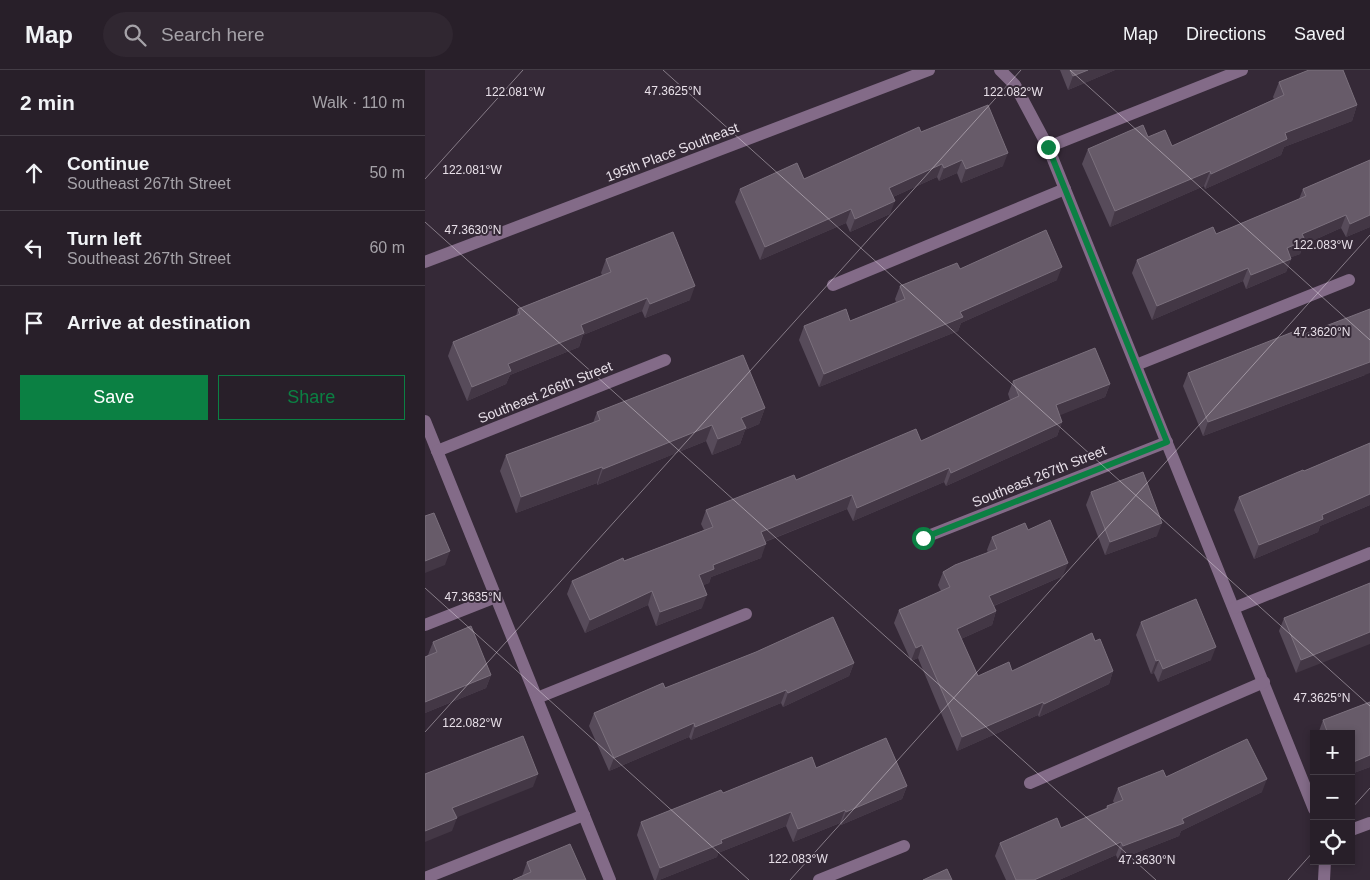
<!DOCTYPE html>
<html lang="en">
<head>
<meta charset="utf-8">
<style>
  :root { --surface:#281f29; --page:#302731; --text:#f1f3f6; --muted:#a5a2a8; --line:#443d46; --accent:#0b8043 }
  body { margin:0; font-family:Helvetica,sans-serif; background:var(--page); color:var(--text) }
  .controls { position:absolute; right:15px; bottom:15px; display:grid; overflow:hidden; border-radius:0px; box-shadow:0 2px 8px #0003 }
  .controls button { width:45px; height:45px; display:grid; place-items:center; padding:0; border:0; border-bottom:1px solid var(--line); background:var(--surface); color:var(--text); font:25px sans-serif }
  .stop { position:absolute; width:15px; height:15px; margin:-11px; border:4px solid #0b8043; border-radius:50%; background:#fff }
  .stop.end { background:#0b8043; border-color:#fff; box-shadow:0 1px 5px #0008 }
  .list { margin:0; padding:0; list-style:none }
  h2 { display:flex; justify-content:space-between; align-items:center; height:65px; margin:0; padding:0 20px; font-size:21px }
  h2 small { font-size:16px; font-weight:400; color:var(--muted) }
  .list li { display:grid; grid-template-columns:32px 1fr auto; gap:15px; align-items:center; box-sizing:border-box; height:75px; padding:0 20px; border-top:1px solid var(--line) }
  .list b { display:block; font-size:19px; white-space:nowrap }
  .list p { margin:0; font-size:16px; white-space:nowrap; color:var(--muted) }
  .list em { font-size:16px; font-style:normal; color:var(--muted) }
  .actions { display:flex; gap:10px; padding:15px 20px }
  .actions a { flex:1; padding:11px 0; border:1px solid var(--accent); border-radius:0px; text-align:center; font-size:18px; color:var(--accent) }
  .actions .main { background:var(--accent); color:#fff }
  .icon { flex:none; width:28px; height:28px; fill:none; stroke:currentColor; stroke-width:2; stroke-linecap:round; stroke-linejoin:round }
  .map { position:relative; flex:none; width:945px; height:810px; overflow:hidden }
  header { display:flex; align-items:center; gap:30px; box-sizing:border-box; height:70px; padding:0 25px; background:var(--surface); border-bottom:1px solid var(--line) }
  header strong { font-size:24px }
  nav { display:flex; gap:28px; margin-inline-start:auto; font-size:18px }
  .search { width:350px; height:45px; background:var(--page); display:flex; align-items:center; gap:12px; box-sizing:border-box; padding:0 18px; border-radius:28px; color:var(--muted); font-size:19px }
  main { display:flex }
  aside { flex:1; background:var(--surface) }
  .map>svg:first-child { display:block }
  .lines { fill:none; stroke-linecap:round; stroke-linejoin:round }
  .minor { stroke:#836b88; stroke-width:12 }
  .wall { fill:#574b5a }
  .shaded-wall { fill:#433745 }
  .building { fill:#675b69; stroke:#7b707d }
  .route { stroke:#0b8043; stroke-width:6 }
  .ticks { fill:none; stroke:#e8e0e9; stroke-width:1; stroke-opacity:0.45 }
  .labels { text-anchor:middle; stroke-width:4; stroke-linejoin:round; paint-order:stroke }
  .street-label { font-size:14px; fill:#e8e0e9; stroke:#352937 }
  .ticks-label { font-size:12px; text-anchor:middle; fill:#e8e0e9; stroke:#352937; stroke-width:4; stroke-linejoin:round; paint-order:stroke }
</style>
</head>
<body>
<header>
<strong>Map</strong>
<div class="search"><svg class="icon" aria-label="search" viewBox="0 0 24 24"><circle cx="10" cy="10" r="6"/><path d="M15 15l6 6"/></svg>Search here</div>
<nav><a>Map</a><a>Directions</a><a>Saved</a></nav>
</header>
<main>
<aside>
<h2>2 min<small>Walk · 110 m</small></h2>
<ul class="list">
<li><svg class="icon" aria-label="ahead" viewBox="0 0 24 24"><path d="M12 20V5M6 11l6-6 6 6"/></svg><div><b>Continue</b><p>Southeast 267th Street</p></div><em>50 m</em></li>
<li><svg class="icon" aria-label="left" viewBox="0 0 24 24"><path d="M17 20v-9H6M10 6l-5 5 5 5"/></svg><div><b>Turn left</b><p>Southeast 267th Street</p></div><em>60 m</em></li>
<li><svg class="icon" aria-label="arrive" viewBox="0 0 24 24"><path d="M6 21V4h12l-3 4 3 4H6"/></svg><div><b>Arrive at destination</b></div></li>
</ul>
<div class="actions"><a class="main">Save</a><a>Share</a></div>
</aside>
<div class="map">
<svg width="945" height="810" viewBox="0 0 945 810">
  <rect width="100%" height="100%" fill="#352937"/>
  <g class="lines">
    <!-- minor -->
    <g class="minor">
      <path d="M575,0L590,15L623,77L889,739"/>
      <path d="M623,77L817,0"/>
      <path d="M0,192L504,0"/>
      <path d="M408,215L640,119"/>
      <path d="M711,295L924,210"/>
      <path d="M0,351L185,810"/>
      <path d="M12,381L240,290"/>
      <path d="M498,468L742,372"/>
      <path d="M809,538L945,483"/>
      <path d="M0,555L71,527"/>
      <path d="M112,628L321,544"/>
      <path d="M605,713L839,612"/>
      <path d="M926,760L945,753"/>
      <path d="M0,808L159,745"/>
      <path d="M394,810L479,776"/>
      <path d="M899,810L900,791"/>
    </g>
  </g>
  <!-- wall -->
  <g class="wall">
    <path d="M635,0H690L643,20Z"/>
    <path d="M854,12L932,35L927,51L859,77L856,85L780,119L779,116L685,157L657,94L663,79L723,67L747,76L849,29L848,27Z"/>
    <path d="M496,62L578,96L536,113L532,103L514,111L512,107L468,127L465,144L425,162L421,153L335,190L310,132L315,119L379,109Z"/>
    <path d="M945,90V157L921,167L916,158L878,175L875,184L866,187V189L861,202L821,219L818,211L727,250L707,203L712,190L791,164L874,129L878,119Z"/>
    <path d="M181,189L265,230L220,248L217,241L158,265L154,277L85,305L81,314L42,331L23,286L28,272L91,246L93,239L177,205L176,203Z"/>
    <path d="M535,199L632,210L536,253L533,261L394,317L374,270L379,256L425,251L471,232L470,229L475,216Z"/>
    <path d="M880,264L940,305L778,366L758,316L763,303Z"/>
    <path d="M588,311L685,314L680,327L634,345L637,352L632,366L521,416L519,412L428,451L422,439L340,472L336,488L286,507L284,513L278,515L277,538L231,556L223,535L160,563L142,524L147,511L279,460L276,454L281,440L371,410L496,371L585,330L583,324Z"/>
    <path d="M340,338L334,354L320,360L315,374L287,385L281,371L172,415V413L91,443L75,401L81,385L168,353L172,342Z"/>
    <path d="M945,373V435L895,456L893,462L829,489L809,440L814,427L879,401Z"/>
    <path d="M666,422L732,466L680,485L661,435Z"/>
    <path d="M603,460L638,506L569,536L571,541L567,555L536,569L553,606L587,601L670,571L688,601L684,614L614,647L613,645L532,681L493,588L486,591L469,553L474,540L516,521L513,515L518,502L563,483L562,480L567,467Z"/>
    <path d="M945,513L871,603L854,561L859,548Z"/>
    <path d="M716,552L786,590L733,612L729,603L726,604L711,565Z"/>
    <path d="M8,572L66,605L61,618L0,643V587L3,585Z"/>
    <path d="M429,593L424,606L358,637L356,633L266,670L264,667L184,701L164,656L169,643L240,618Z"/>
    <path d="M945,632V697L926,704V664H893L898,650Z"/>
    <path d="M391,698L482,716L477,729L416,755L415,753L368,772L361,756L293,783L292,787L234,810H229L212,765L216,752L298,723Z"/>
    <path d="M741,707L837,722L756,761L754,766L693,790L691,785L634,810H581L570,786L575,773L636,758L681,738L682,736L689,733L688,731L693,718Z"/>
    <path d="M102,792L161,810L97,806Z"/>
  </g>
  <!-- shaded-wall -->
  <g class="shaded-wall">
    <path d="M663,0H690L643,20L648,6Z"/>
    <path d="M932,35L927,51L859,77L856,85L780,119L786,104L860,63Z"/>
    <path d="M583,83L578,96L536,113L541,99Z"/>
    <path d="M537,90L532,103L514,111L519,98Z"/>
    <path d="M517,94L512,107L459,131L464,118Z"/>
    <path d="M785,101L779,116L685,157L690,141Z"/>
    <path d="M470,131L465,144L425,162L430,149Z"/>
    <path d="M426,139L421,153L335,190L340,177Z"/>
    <path d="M921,145L916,158L878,175L875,184L857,191L862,178L877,164Z"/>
    <path d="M945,145V157L921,167L925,154Z"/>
    <path d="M866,189L861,202L821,219L826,205Z"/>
    <path d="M637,197L632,210L536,253L533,261L394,317L399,304L535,242Z"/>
    <path d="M823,198L818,211L727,250L732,236Z"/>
    <path d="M270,216L265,230L220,248L225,234Z"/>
    <path d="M222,228L217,241L158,265L154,277L85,305L81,314L42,331L47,317L83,294L156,255Z"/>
    <path d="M945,292V303L778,366L783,352Z"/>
    <path d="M685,314L680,327L626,349L631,335Z"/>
    <path d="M340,338L334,354L320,360L315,374L287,385L293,369L316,348Z"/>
    <path d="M637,352L632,366L521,416L526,403Z"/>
    <path d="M287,355L281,371L172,415L178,399Z"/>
    <path d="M177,397L172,413L91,443L96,427Z"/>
    <path d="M524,398L519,412L428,451L432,438Z"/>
    <path d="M945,424V435L895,456L893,462L829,489L834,475L897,445Z"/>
    <path d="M427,425L422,439L331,475L336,462Z"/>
    <path d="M737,453L732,466L680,485L685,472Z"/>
    <path d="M341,474L336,488L286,507L284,513L269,519L274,505L288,495Z"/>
    <path d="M25,481L20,495L0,503V491Z"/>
    <path d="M643,493L638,506L559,540L564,526Z"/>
    <path d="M227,521L223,535L160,563L165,550Z"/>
    <path d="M282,525L277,538L231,556L235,542Z"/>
    <path d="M571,541L567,555L527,573L532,559Z"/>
    <path d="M945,562V574L871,603L876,590Z"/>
    <path d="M497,575L493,588L486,591L491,578Z"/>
    <path d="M791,577L786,590L733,612L738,599Z"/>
    <path d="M734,590L729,603L726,604L731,591Z"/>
    <path d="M429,593L424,606L358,637L363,623Z"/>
    <path d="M688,601L684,614L614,647L619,634Z"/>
    <path d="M66,605L61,618L0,643V632Z"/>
    <path d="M361,620L356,633L266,670L270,657Z"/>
    <path d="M618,632L613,645L532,681L537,667Z"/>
    <path d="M269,653L264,667L184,701L189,688Z"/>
    <path d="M945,685V697L926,704V693Z"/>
    <path d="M113,704L108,717L23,751L27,738Z"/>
    <path d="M842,709L837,722L756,761L754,766L693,790L698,776Z"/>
    <path d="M482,716L477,729L416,755L421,742Z"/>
    <path d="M420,740L415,753L368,772L373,759Z"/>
    <path d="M366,742L361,756L293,783L292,787L234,810H231L235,798L296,770Z"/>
    <path d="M32,748L27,761L0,772V761Z"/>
    <path d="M696,772L691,785L634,810H609Z"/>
  </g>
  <!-- building -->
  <g class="building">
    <path d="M645,0H663L648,6Z"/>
    <path d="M884,0H918L932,35L860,63L862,69L786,104L785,101L690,141L663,79L718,55L723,67L740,60L747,76L859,25L854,12Z"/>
    <path d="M563,35L583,83L541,99L537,90L519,98L517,94L464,118L470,131L430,149L426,139L340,177L315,119L372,93L379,109L494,57L496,62Z"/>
    <path d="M945,90V145L925,154L921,145L877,164L880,170L862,178L866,189L826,205L823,198L732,236L712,190L788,157L791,164L881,126L878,119Z"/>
    <path d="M621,160L637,197L535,242L538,247L399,304L379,256L421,239L425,251L480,229L475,216L532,193L535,199Z"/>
    <path d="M248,162L270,216L225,234L222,228L156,255L159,263L83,294L86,301L47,317L28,272L95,244L93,239L186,202L181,189Z"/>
    <path d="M945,239V292L783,352L763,303L878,258L880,264Z"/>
    <path d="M670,278L685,314L631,335L637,352L526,403L524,398L432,438L427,425L336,462L341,474L288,495L289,499L274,505L282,525L235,542L227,521L165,550L147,511L198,488L199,491L288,457L281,440L369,405L371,410L491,359L496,371L594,326L588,311Z"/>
    <path d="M318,285L340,338L316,348L321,358L293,369L287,355L178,399L177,397L96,427L81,385L175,350L172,342Z"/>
    <path d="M945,373V424L897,445L898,449L834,475L814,427L878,400L879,401Z"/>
    <path d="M718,402L737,453L685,472L666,422Z"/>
    <path d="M9,443L25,481L0,491V446Z"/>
    <path d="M625,450L643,493L564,526L571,541L532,559L553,606L584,592L587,601L667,563L670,571L675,569L688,601L619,634L618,632L537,667L497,575L491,578L474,540L525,517L518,502L530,495L572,479L567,467L600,453L603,460Z"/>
    <path d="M945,513V562L876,590L859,548Z"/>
    <path d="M771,529L791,577L738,599L734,590L731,591L716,552Z"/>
    <path d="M408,547L429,593L363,623L361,620L270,657L269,653L189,688L169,643L238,613L240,618L331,582Z"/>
    <path d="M46,556L66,605L0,632V587L12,582L8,572Z"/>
    <path d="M945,632V685L926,693V664H903L898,650Z"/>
    <path d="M98,666L113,704L27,738L32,748L0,761V704Z"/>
    <path d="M461,668L482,716L421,742L420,740L373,759L366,742L296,770L297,773L235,798L216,752L296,720L298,723L387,687L391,698Z"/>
    <path d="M822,669L842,709L757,749L759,753L698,776L696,772L609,810H591L575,773L632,748L636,758L683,738L682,736L698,730L693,718L738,700L741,707Z"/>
    <path d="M145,774L161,810H88L106,802L102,792Z"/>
    <path d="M522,799L527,810H498Z"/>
  </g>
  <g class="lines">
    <!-- route -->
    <path class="route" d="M498,468L742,372L623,77"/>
  </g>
  <!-- ticks -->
  <path class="ticks" d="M238,0L945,636M645,0L945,270M0,109L98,0M0,152L731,810M0,518L324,810M0,662L596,0M926,739L945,718M365,810L945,165M863,810L889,781"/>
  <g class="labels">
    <!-- street labels -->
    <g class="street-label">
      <text transform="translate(247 82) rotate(-21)" y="5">195th Place Southeast</text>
      <text transform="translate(120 322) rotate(-22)" y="5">Southeast 266th Street</text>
      <text transform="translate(614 406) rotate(-22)" y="5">Southeast 267th Street</text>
    </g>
  </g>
  <g class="ticks-label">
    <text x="248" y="25">47.3625°N</text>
    <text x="90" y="26">122.081°W</text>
    <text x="588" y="26">122.082°W</text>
    <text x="47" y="104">122.081°W</text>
    <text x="48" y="164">47.3630°N</text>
    <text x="898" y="179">122.083°W</text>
    <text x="897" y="266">47.3620°N</text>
    <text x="48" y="531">47.3635°N</text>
    <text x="897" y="632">47.3625°N</text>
    <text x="47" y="657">122.082°W</text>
    <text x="373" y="793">122.083°W</text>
    <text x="722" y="794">47.3630°N</text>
  </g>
</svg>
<div class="controls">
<button>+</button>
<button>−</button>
<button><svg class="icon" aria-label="locate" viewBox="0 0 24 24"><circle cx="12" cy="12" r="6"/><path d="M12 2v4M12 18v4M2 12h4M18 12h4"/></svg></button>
</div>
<div class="stop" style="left:498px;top:468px"></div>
<div class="stop end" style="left:623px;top:77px"></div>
</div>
</main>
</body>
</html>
